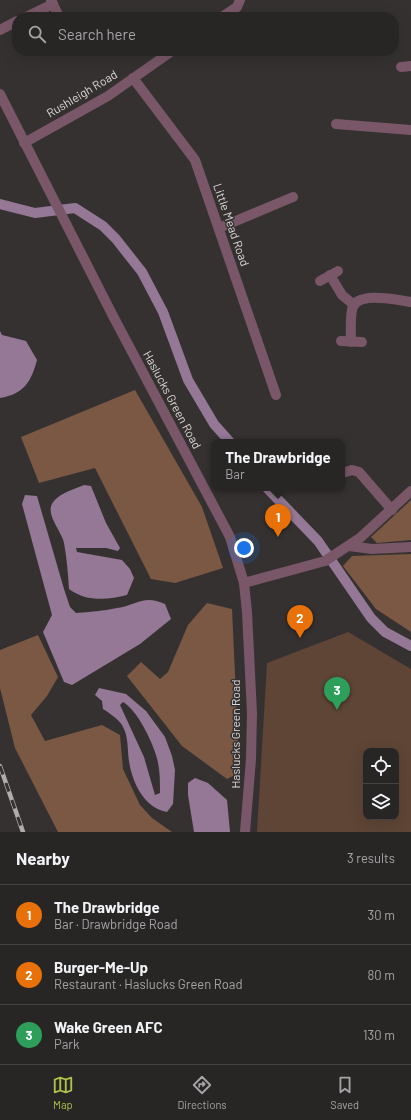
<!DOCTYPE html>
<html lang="en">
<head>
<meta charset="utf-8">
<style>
  :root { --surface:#282525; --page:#302d2d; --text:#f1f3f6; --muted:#a5a5a7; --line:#444242; --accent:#b2c34b }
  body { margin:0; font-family:Barlow,sans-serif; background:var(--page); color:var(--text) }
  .controls { position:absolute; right:12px; bottom:12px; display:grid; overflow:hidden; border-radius:8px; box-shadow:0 4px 16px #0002 }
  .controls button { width:36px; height:36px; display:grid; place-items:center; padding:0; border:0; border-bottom:1px solid var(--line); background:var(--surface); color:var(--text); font:20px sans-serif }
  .you { position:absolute; left:244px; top:548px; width:14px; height:14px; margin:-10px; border:3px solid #fff; border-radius:50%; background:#1a73e8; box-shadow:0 0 0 6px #1a73e833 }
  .badge { display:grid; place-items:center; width:26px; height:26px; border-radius:50%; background:var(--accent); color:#fff; font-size:13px; font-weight:700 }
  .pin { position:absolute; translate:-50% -33px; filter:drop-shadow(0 1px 2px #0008) }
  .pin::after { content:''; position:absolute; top:21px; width:14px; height:12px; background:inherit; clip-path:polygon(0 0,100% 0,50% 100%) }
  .popup { position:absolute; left:211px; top:439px; width:134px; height:52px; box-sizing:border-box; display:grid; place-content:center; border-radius:8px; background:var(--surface); filter:drop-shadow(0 1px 3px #0005); font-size:13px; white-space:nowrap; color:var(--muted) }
  .popup b { font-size:15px; color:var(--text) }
  .popup::after { content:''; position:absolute; left:50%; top:100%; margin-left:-8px; border:8px solid transparent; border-top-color:var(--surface) }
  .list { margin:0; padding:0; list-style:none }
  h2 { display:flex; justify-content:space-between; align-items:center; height:52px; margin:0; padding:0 16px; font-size:17px }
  h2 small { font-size:13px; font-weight:400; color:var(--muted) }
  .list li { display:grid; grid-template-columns:26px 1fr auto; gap:12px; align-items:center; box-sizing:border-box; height:60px; padding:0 16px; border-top:1px solid var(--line) }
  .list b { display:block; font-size:15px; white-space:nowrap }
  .list p { margin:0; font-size:13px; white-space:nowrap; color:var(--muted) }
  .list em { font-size:13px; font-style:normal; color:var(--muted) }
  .icon { flex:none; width:22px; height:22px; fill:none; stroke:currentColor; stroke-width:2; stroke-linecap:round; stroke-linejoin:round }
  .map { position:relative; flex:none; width:411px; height:832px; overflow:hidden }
  .search { position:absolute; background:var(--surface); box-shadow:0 4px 16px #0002; left:12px; right:12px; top:12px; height:44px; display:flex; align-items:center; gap:10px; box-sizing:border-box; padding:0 14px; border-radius:16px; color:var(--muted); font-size:15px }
  .sheet { height:232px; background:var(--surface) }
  nav { display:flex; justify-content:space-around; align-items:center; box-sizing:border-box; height:56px; border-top:1px solid var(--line); background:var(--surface); font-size:11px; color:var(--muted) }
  nav a { display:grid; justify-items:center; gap:2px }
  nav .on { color:var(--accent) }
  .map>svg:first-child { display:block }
  .green { fill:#5e4536; fill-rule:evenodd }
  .forest { fill:#7a5844 }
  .water { fill:#947895; fill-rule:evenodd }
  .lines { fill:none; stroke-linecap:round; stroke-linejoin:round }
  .canal { stroke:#947895; stroke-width:10 }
  .minor { stroke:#795768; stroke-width:10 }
  .rail-casing { stroke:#b0acac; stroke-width:4.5 }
  .rail { stroke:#353131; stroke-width:3; stroke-dasharray:9; stroke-linecap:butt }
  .labels { text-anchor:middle; stroke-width:3; stroke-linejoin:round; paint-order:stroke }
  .street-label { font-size:12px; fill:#dcd9d9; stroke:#353131 }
</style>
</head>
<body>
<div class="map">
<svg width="411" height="832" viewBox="0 0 411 832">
  <rect width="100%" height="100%" fill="#353131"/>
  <!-- green -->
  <path class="green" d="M348,632L411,669V832H257L267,663ZM366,751H396V817H366Z"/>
  <!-- forest -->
  <g class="forest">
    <path d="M135,390L202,507L223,568L175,583L151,579L95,468L39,483L21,437Z"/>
    <path d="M411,500V540L377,543L371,537Z"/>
    <path d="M411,554V632L376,609L343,566L352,556Z"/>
    <path d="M207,603L232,609L238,739L237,774L227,779L182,746L127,676L141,662L160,679L168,672L188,625Z"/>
    <path d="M38,635L58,677L47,696L31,715L45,741L102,725L120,735L123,769L140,805L152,818L172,832H58L15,748L0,688V650Z"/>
  </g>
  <!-- water -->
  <g class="water">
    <path d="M0,331L2,335L26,341L37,360C31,382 24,394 0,398Z"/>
    <path d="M84,485L91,486L106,523L120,548L118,551L106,548H76L77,552L122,560L130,569L134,578L127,595C108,600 86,602 69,589C68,574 67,559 64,543C62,531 43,513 54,501C60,493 75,489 84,485Z"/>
    <path d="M25,495L37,496L64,589L70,607L76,613C89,612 103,611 117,608C137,605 144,594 165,604L171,619L140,644L72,685L64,682L43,632L52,615L22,504Z"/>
    <path d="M99,688L126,694L146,711L165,737L172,756L175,770L173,804L167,812C144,808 132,782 129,761C127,748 129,737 122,725C118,719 109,713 103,709L102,701L95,695ZM123,702C137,710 151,739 156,755C160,767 160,780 160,793L155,795L144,757L120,705Z"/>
    <path d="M195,778L208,783L227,800L230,832H194L188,795V783Z"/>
  </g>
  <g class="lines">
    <!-- canal -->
    <g class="canal">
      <path d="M0,204L35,213L75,208L103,226L116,239L142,272L163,312L188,380L214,424L230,442"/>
      <path d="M267,488L318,541L371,618L385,632L411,646"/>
    </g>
    <!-- minor -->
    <g class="minor">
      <path d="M51,0L59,17"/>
      <path d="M26,17L53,4"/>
      <path d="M222,17L237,7L240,0"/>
      <path d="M0,30L17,21"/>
      <path d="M401,67L411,66"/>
      <path d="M133,78L195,160L276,395"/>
      <path d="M0,94L113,316L230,537L244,583L247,612L252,713L251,759L245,832"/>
      <path d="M336,124L411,130"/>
      <path d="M24,143L108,96L172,51"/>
      <path d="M219,228L293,197"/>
      <path d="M330,275L342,295L354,305"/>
      <path d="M320,281L338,271"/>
      <path d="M341,341L362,342"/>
      <path d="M351,342C351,332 350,320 352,310C355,290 397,300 411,302"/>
      <path d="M342,473L352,470L359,472L392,510"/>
      <path d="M349,546L372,549L411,547"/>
      <path d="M244,583L325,561L360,538L411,491"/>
    </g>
    <!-- rail casing -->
    <g class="rail-casing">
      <path id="rail" d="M0,766L23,832"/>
    </g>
    <!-- rail -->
    <use href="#rail" class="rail"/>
  </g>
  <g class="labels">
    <!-- street labels -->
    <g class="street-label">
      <text transform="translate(82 94) rotate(-31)" y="4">Rushleigh Road</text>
      <text transform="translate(231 225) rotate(71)" y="4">Little Mead Road</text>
      <text transform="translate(172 400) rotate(62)" y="4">Haslucks Green Road</text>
      <text transform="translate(236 734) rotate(-90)" y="4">Haslucks Green Road</text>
    </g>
  </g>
</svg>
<div class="controls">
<button><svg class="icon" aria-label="locate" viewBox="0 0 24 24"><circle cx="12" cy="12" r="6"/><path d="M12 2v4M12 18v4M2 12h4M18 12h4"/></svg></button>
<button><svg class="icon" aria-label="layers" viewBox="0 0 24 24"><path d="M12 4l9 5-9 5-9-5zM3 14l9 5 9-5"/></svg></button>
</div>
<div class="you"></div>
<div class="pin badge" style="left:278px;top:537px;background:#e8710a">1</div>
<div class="popup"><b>The Drawbridge</b>Bar</div>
<div class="pin badge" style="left:300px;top:638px;background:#e8710a">2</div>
<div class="pin badge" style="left:337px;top:710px;background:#2e9e5b">3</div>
<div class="search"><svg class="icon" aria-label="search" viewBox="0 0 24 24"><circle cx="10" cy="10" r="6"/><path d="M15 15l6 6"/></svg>Search here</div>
</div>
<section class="sheet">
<h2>Nearby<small>3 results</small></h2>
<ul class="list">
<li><span class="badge" style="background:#e8710a">1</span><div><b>The Drawbridge</b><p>Bar · Drawbridge Road</p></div><em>30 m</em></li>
<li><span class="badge" style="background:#e8710a">2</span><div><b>Burger-Me-Up</b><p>Restaurant · Haslucks Green Road</p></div><em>80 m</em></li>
<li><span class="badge" style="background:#2e9e5b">3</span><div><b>Wake Green AFC</b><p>Park</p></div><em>130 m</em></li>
</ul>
</section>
<nav>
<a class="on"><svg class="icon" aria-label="map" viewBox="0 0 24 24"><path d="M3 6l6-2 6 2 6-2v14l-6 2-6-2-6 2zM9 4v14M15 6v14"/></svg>Map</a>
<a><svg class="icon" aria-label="directions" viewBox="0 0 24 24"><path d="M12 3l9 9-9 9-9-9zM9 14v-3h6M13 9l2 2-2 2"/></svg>Directions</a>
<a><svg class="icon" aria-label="saved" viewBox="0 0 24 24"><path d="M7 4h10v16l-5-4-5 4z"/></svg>Saved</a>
</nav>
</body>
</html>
